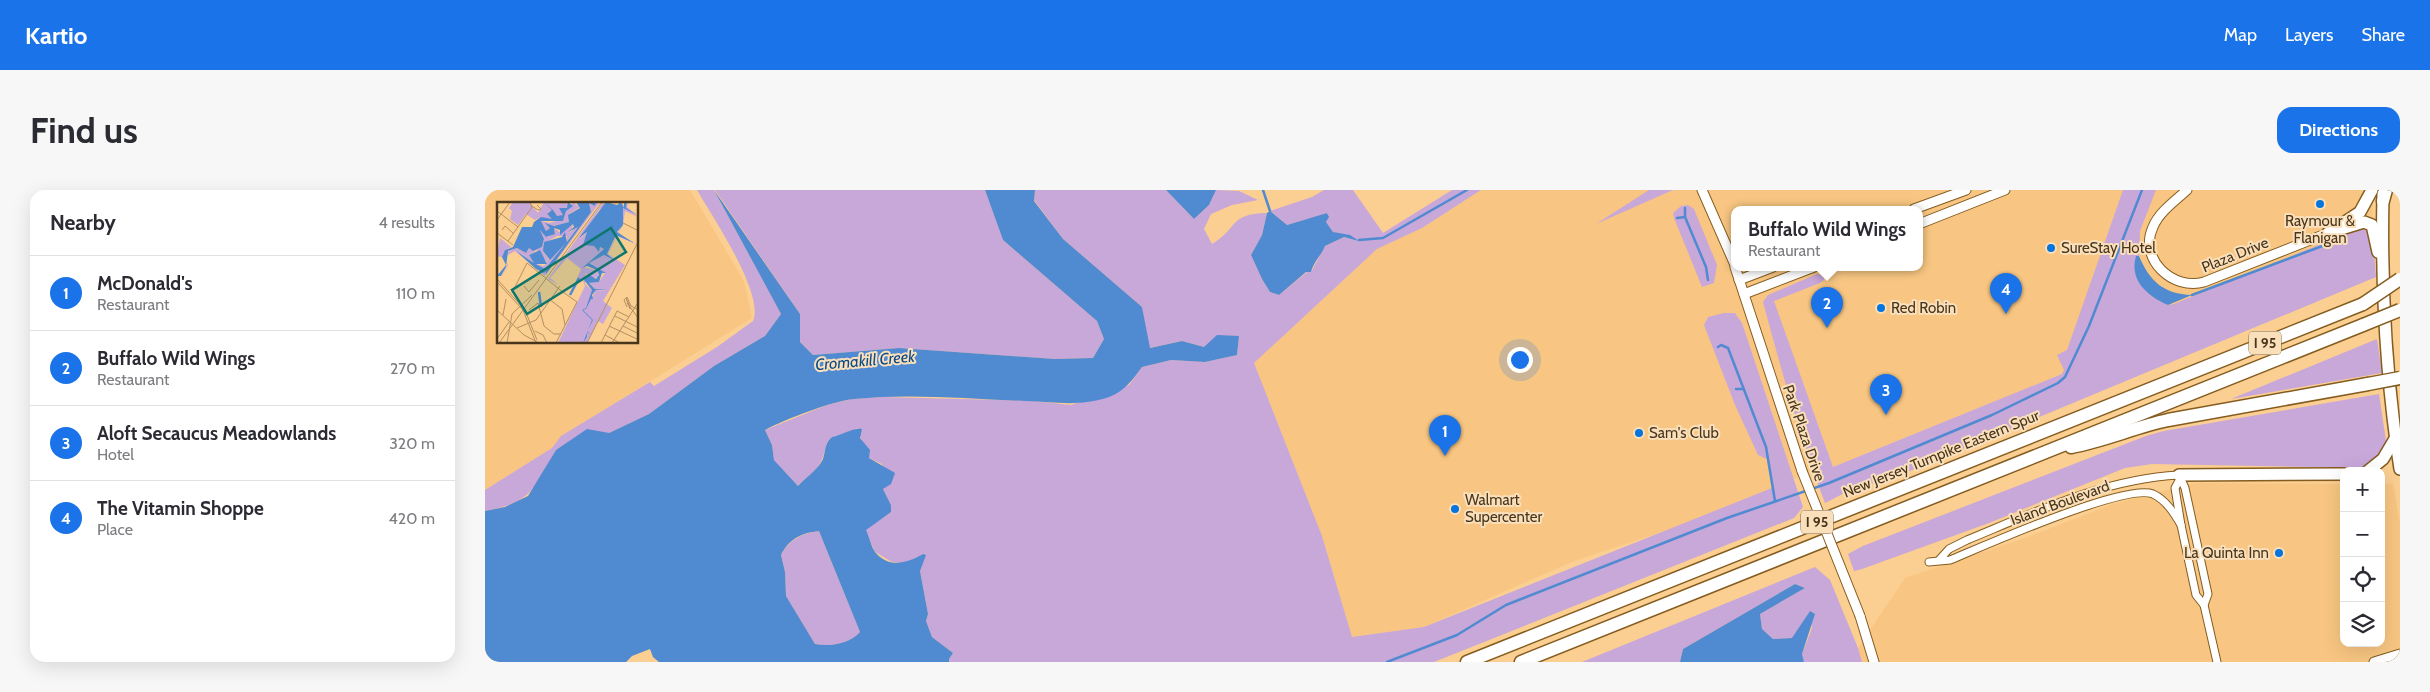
<!DOCTYPE html>
<html lang="en">
<head>
<meta charset="utf-8">
<style>
  :root { --surface:#fff; --page:#f7f7f7; --text:#2b2b33; --muted:#7c7c81; --line:#e1e1e2; --accent:#1a73e8 }
  body { margin:0; font-family:Cabin,sans-serif; background:var(--page); color:var(--text) }
  .controls { position:absolute; right:15px; bottom:15px; display:grid; overflow:hidden; border-radius:10px; box-shadow:0 5px 20px #0002 }
  .controls button { width:45px; height:45px; display:grid; place-items:center; padding:0; border:0; border-bottom:1px solid var(--line); background:var(--surface); color:var(--text); font:25px sans-serif }
  .you { position:absolute; left:1034px; top:169px; width:18px; height:18px; margin:-12px; border:4px solid #fff; border-radius:50%; background:#1a73e8; box-shadow:0 0 0 8px #1a73e833 }
  .badge { display:grid; place-items:center; width:32px; height:32px; border-radius:50%; background:var(--accent); color:#fff; font-size:16px; font-weight:700 }
  .pin { position:absolute; translate:-50% -41px; filter:drop-shadow(0 1px 2px #0008) }
  .pin::after { content:''; position:absolute; top:26px; width:18px; height:15px; background:inherit; clip-path:polygon(0 0,100% 0,50% 100%) }
  .popup { position:absolute; left:1246px; top:16px; width:192px; height:65px; box-sizing:border-box; display:grid; place-content:center; border-radius:10px; background:var(--surface); filter:drop-shadow(0 1px 4px #0005); font-size:16px; white-space:nowrap; color:var(--muted) }
  .popup b { font-size:19px; color:var(--text) }
  .popup::after { content:''; position:absolute; left:50%; top:100%; margin-left:-10px; border:10px solid transparent; border-top-color:var(--surface) }
  .list { margin:0; padding:0; list-style:none }
  h2 { display:flex; justify-content:space-between; align-items:center; height:65px; margin:0; padding:0 20px; font-size:21px }
  h2 small { font-size:16px; font-weight:400; color:var(--muted) }
  .list li { display:grid; grid-template-columns:32px 1fr auto; gap:15px; align-items:center; box-sizing:border-box; height:75px; padding:0 20px; border-top:1px solid var(--line) }
  .list b { display:block; font-size:19px; white-space:nowrap }
  .list p { margin:0; font-size:16px; white-space:nowrap; color:var(--muted) }
  .list em { font-size:16px; font-style:normal; color:var(--muted) }
  .icon { flex:none; width:28px; height:28px; fill:none; stroke:currentColor; stroke-width:2; stroke-linecap:round; stroke-linejoin:round }
  .map { position:relative; flex:none; width:1915px; height:472px; overflow:hidden; border-radius:15px }
  header { display:flex; align-items:center; gap:30px; box-sizing:border-box; height:70px; padding:0 25px; background:var(--accent); color:#fff }
  header strong { font-size:24px }
  nav { display:flex; gap:28px; margin-inline-start:auto; font-size:18px }
  .intro { display:flex; align-items:center; justify-content:space-between; box-sizing:border-box; height:120px; padding:0 30px }
  h1 { margin:0; font-size:35px }
  .button { padding:12px 22px; border-radius:15px; background:var(--accent); color:#fff; font-size:18px; font-weight:700 }
  main { display:flex; gap:30px; padding:0 30px }
  aside { flex:1; background:var(--surface); border-radius:15px; box-shadow:0 5px 20px #0002 }
  .map>svg:first-child { display:block }
  .built { fill:#f8c682; fill-rule:evenodd }
  .green { fill:#c8a7d9 }
  .water { fill:#508ad1; fill-rule:evenodd }
  .lines { fill:none; stroke-linecap:round; stroke-linejoin:round }
  .stream { stroke:#508ad1; stroke-width:2.5 }
  .minor-casing { stroke:#845c1f; stroke-width:9 }
  .tertiary-casing { stroke:#845c1f; stroke-width:11 }
  .primary-casing { stroke:#845c1f; stroke-width:14 }
  .motorway-casing { stroke:#845c1f; stroke-width:15 }
  .minor { stroke:#fff; stroke-width:7 }
  .tertiary { stroke:#fff; stroke-width:9 }
  .primary { stroke:#fff; stroke-width:11 }
  .motorway { stroke:#fff; stroke-width:12 }
  .tertiary-bridge-casing { stroke:#845c1f; stroke-width:11; stroke-linecap:butt }
  .motorway-bridge-casing { stroke:#845c1f; stroke-width:15; stroke-linecap:butt }
  .tertiary-bridge { stroke:#fff; stroke-width:9 }
  .motorway-bridge { stroke:#fff; stroke-width:12 }
  .poi-dot { fill:#0375dd; stroke:#fadfbb; stroke-width:2 }
  .labels { text-anchor:middle; stroke-width:4; stroke-linejoin:round; paint-order:stroke }
  .shield { fill:#fadfbb; stroke:#7d684c; stroke-width:1 }
  .shield-label { font-size:14px; font-weight:bold; fill:#47351c }
  .poi-label { font-size:15px; fill:#47351c; stroke:#fadfbb; text-anchor:start }
  .street-label { font-size:15px; fill:#47351c; stroke:#fadfbb }
  .water-label { font-size:16px; font-style:italic; fill:#0a4a8a; stroke:#fadfbb }
  .inset-river { fill:none; stroke:#508ad1; stroke-width:2.5 }
  .inset-road { fill:none; stroke:#b39162; stroke-width:1 }
  .view { fill:#0f766e; fill-opacity:0.15; stroke:#0f766e; stroke-width:2.5 }
  .inset-edge { fill:none; stroke:#47351c; stroke-width:2.5 }
</style>
</head>
<body>
<header>
<strong>Kartio</strong>
<nav><a>Map</a><a>Layers</a><a>Share</a></nav>
</header>
<div class="intro"><h1>Find us</h1><a class="button">Directions</a></div>
<main>
<aside>
<h2>Nearby<small>4 results</small></h2>
<ul class="list">
<li><span class="badge">1</span><div><b>McDonald's</b><p>Restaurant</p></div><em>110 m</em></li>
<li><span class="badge">2</span><div><b>Buffalo Wild Wings</b><p>Restaurant</p></div><em>270 m</em></li>
<li><span class="badge">3</span><div><b>Aloft Secaucus Meadowlands</b><p>Hotel</p></div><em>320 m</em></li>
<li><span class="badge">4</span><div><b>The Vitamin Shoppe</b><p>Place</p></div><em>420 m</em></li>
</ul>
</aside>
<div class="map">
<svg width="1915" height="472" viewBox="0 0 1915 472">
  <rect width="100%" height="100%" fill="#fbce91"/>
  <!-- built -->
  <g class="built">
    <path d="M0,0H205L259,91L267,128L77,246L67,258L0,300ZM14,14H152V152H14Z"/>
    <path d="M996,0H1888L1887,64L1577,184L1348,277L1346,273L1204,333L1089,371L939,437L867,447L837,346L769,173L892,59L937,38ZM1250,19H1434V77H1250Z"/>
    <path d="M1709,293L1859,294V453H1896V294H1908L1915,333V472H1377L1373,458L1420,388L1537,349L1628,314Z"/>
  </g>
  <!-- green -->
  <g class="green">
    <path d="M212,0H229L296,124L280,146L229,176L164,224L124,243L71,260C48,299 48,312 0,321V300L67,258L76,246L165,192L169,196L232,157L268,131C280,104 227,26 212,0Z"/>
    <path d="M230,0H500L518,50L612,131L619,149L608,168L570,169L414,158L328,165L315,152V124Z"/>
    <path d="M550,0H681L709,29L724,15L731,0L754,1L773,10L747,15L726,24L719,39L727,54C754,38 743,24 782,23L777,45L766,65L777,89L785,102L794,105L822,82H826L840,56L859,47L874,50L848,42L841,32L843,23L802,35L785,21L827,7L839,0H868L898,43L967,0H996L937,38L892,59L769,173L837,346L867,447L939,437L1287,298L1282,269L1273,265L1250,215L1219,135L1223,127L1239,123H1250L1257,133L1318,317L1309,328L949,472H464V469L468,463L447,447L441,431L443,424L435,381L438,364L421,373L407,372L390,362L380,339L406,322V315L398,299L402,295L397,274L384,268C381,256 375,249 372,238L359,245L347,247C339,254 341,260 337,269C333,281 321,287 313,296L289,270L287,255L280,240L342,215L367,209L397,207L548,211L586,215L644,195L657,177L686,170L720,172L752,165L754,146L719,157L697,151L664,158L657,117L578,49L549,10Z"/>
    <path d="M1164,0H1188L1111,34Z"/>
    <path d="M1638,0H1671L1655,41L1654,66H1651L1666,106L1683,115L1689,114L1875,38L1884,39L1888,50L1891,87L1391,295L1383,291L1340,313C1315,248 1296,179 1278,112L1283,105L1332,84L1339,86V90L1335,93L1289,111L1348,277L1577,184L1579,180L1572,165L1582,160Z"/>
    <path d="M1203,15L1209,19L1232,75L1229,93L1217,97L1189,28L1188,23L1196,16Z"/>
    <path d="M1892,149L1897,183L1746,209Z"/>
    <path d="M1894,204L1901,251L1896,266L1878,278L1667,274L1640,278L1504,333L1377,379L1369,381L1363,364L1378,356L1661,246L1679,241Z"/>
    <path d="M334,341L375,442C364,454 345,457 330,454L301,406L300,382L296,365C304,350 317,343 334,341Z"/>
    <path d="M1330,377L1345,390L1373,458L1377,472H1319L1317,464L1327,438L1325,421L1308,448L1288,449L1277,439L1275,424L1320,398L1310,394L1198,459L1195,472H1097Z"/>
  </g>
  <!-- water -->
  <g class="water">
    <path d="M229,0L315,124V152L328,165L414,158L570,169L608,168L619,149L612,131L518,50L500,0H550L549,11L578,49L657,117L665,158L697,151L719,157L732,145L754,146L752,165L720,172L686,170L657,177C648,189 640,201 624,207C594,217 571,212 541,211C484,209 426,203 369,209C347,211 301,229 280,240L287,255L289,270L313,296C321,287 333,280 338,269C341,260 339,254 347,247C357,245 369,237 377,239L375,248L385,260L384,268L410,283L406,294L398,299L406,315V322L381,340C384,346 386,356 390,362C404,379 422,373 438,364L441,365L435,381L443,424L441,431L447,447L468,463L464,469V472H174L168,467L165,459L147,466L141,472H0V321L20,317L43,306L71,260L102,239L124,243L164,224L229,176L280,146L296,124ZM334,341L375,442C364,454 345,457 330,454L301,406L300,382L296,365C304,349 316,343 334,341Z"/>
    <path d="M681,0H731L724,15L709,29Z"/>
    <path d="M785,21L802,35L842,23L844,27L841,32L848,42L865,45L874,51L859,47L840,56C836,66 829,71 826,82H821L794,105L785,102L777,89L766,65L777,45L782,23Z"/>
    <path d="M1651,66H1654C1665,92 1679,104 1707,105L1683,115C1662,106 1644,90 1651,66Z"/>
    <path d="M1310,394L1320,398L1275,424L1277,439L1288,449L1307,448L1325,421L1330,424L1317,464L1319,472H1195L1198,459Z"/>
  </g>
  <g class="lines">
    <!-- stream -->
    <g class="stream">
      <path d="M778,0L785,21"/>
      <path d="M1200,18V27L1221,77L1223,90"/>
      <path d="M1192,28L1200,27"/>
      <path d="M874,50L898,48L982,0"/>
      <path d="M1707,105L1856,49"/>
      <path d="M1233,157L1236,155L1243,158L1281,257L1290,311"/>
      <path d="M1251,199H1258"/>
      <path d="M902,472L972,445L1021,415L1242,328L1344,293L1507,225L1573,193L1580,187L1604,136L1657,0"/>
    </g>
    <!-- minor casing -->
    <g class="minor-casing">
      <g id="minor">
        <path d="M1695,289L1690,298L1696,335L1711,405L1719,415L1732,472"/>
        <path d="M1454,370L1464,359L1482,350C1550,322 1619,289 1694,285L1700,298L1723,404L1719,415"/>
        <path d="M1444,372L1465,370C1499,356 1640,293 1668,304C1681,310 1689,323 1696,335"/>
      </g>
    </g>
    <!-- tertiary casing -->
    <g class="tertiary-casing">
      <g id="tertiary">
        <path d="M1217,0L1250,75"/>
        <path d="M1702,0C1690,11 1674,22 1668,37C1653,69 1688,101 1719,92L1843,43"/>
        <path d="M1429,19L1481,0"/>
        <path d="M1434,34L1520,0"/>
        <path d="M1250,77L1317,281"/>
        <path d="M1254,90L1288,77"/>
        <path d="M1259,104L1329,77"/>
        <path d="M1375,426L1389,472"/>
        <path d="M1889,472L1915,464"/>
      </g>
    </g>
    <!-- primary casing -->
    <g class="primary-casing">
      <g id="primary">
        <path d="M1898,4C1896,95 1901,188 1915,279"/>
        <path d="M1857,34L1875,22L1887,0"/>
        <path d="M1843,43L1879,32L1887,35L1893,62"/>
        <path d="M1883,281L1898,269L1911,247"/>
        <path d="M1694,285L1859,284"/>
      </g>
    </g>
    <!-- motorway casing -->
    <g class="motorway-casing">
      <g id="motorway">
        <path d="M1898,11L1901,0"/>
        <path d="M1586,257C1619,251 1650,237 1683,230L1883,194"/>
        <path d="M982,472L1878,114"/>
        <path d="M1036,472L1878,135"/>
      </g>
    </g>
    <!-- minor -->
    <use href="#minor" class="minor"/>
    <!-- tertiary -->
    <use href="#tertiary" class="tertiary"/>
    <!-- primary -->
    <use href="#primary" class="primary"/>
    <!-- motorway -->
    <use href="#motorway" class="motorway"/>
    <!-- tertiary-bridge casing -->
    <g class="tertiary-bridge-casing">
      <path id="tertiary-bridge" d="M1317,281L1375,426"/>
    </g>
    <!-- motorway-bridge casing -->
    <g class="motorway-bridge-casing">
      <g id="motorway-bridge">
        <path d="M1878,114L1915,89"/>
        <path d="M1878,135L1915,120"/>
        <path d="M1883,194L1915,188"/>
      </g>
    </g>
    <!-- tertiary-bridge -->
    <use href="#tertiary-bridge" class="tertiary-bridge"/>
    <!-- motorway-bridge -->
    <use href="#motorway-bridge" class="motorway-bridge"/>
  </g>
  <!-- markers -->
  <g class="poi-dot">
    <circle cx="1835" cy="14" r="5"/>
    <circle cx="1566" cy="58" r="5"/>
    <circle cx="1396" cy="118" r="5"/>
    <circle cx="1154" cy="243" r="5"/>
    <circle cx="970" cy="319" r="5"/>
    <circle cx="1794" cy="363" r="5"/>
  </g>
  <g class="labels">
    <!-- shield labels -->
    <g class="shield">
      <rect x="1764" y="141.5" width="32" height="23" rx="4"/>
      <rect x="1316" y="320.5" width="32" height="23" rx="4"/>
    </g>
    <g class="shield-label">
      <text x="1780" y="158">I 95</text>
      <text x="1332" y="337">I 95</text>
    </g>
    <!-- poi labels -->
    <g class="poi-label">
      <text x="1835" y="36" text-anchor="middle">Raymour &amp;<tspan x="1835" dy="17">Flanigan</tspan></text>
      <text x="1576" y="63">SureStay Hotel</text>
      <text x="1406" y="123">Red Robin</text>
      <text x="1164" y="248">Sam's Club</text>
      <text x="980" y="315">Walmart<tspan x="980" dy="17">Supercenter</tspan></text>
      <text x="1784" y="368" text-anchor="end">La Quinta Inn</text>
    </g>
    <!-- street labels -->
    <g class="street-label">
      <text transform="translate(1750 65) rotate(-22)" y="5">Plaza Drive</text>
      <text transform="translate(1319 243) rotate(71)" y="5">Park Plaza Drive</text>
      <text transform="translate(1456 264) rotate(-22)" y="5">New Jersey Turnpike Eastern Spur</text>
      <text transform="translate(1575 313) rotate(-20)" y="5">Island Boulevard</text>
    </g>
    <!-- water labels -->
    <g class="water-label">
      <text transform="translate(380 170) rotate(-5)" y="6">Cromakill Creek</text>
    </g>
  </g>
  <!-- overview -->
  <g transform="translate(12 12)">
    <rect width="141" height="141" fill="#fbce91"/>
    <path d="M16,0H32L41,11L47,0L73,1L66,14H60L53,9L50,13L56,16L52,19L44,15L38,18L29,12L21,23L13,17L15,9L12,6ZM75,0L83,5L72,12V20L57,24L49,22L53,26L49,29L44,19L53,21L64,17L66,19L69,9L75,4ZM103,0L48,74L18,49L9,54L11,61V63L5,74L11,61L9,53L12,49L20,46L29,51L32,46L36,49L45,45L47,37L43,28L51,35L58,31L57,26L64,31L77,22L72,31L80,24L77,12L88,4L90,12L70,40V34H60L46,42L49,45L46,49L52,58L69,41L48,67L39,62L47,64L50,60L40,48L32,53L37,61L21,50L40,66L50,70L94,10L92,1ZM106,0L111,7L107,4L102,8L83,37L92,28L87,42L97,44L102,50L103,45L107,47L86,65L100,68L102,76L89,75L91,73L90,71L85,79L81,77L73,93L84,67L70,56L53,76L62,83L51,77ZM124,0L128,6L132,0L130,5L141,15L128,9L126,23L121,32L139,42L120,34L111,52L128,63L106,99L115,106L106,122L101,119L90,141H61L88,84L86,79L88,76V82L95,88L94,97L99,88L110,89L98,87L92,81L102,80L108,71L92,61L107,53L112,55L110,52L125,23ZM3,36L14,45L8,48L5,55L0,54Z" fill="#c8a7d9"/>
    <path d="M71,0L76,4L69,9L66,19H44L49,29L53,26L48,21L57,24L72,20L71,13L83,6L79,0H99L98,4L92,1L94,10L49,72V69L47,71L39,67L19,49L37,61L32,53L43,48L50,62H39L48,67L69,41L53,58L46,49L47,40L65,35L68,30L70,40L81,25L71,30L77,25L76,22L63,33V28L57,26L58,32L49,35L43,28L47,37L45,45L36,49L32,46L29,51L20,46L11,49L9,65L4,74H0L9,63L5,55L8,48L16,45L25,25H35L37,20L44,15L55,17L50,12L55,8L48,1L56,8L60,14L66,13L62,6H70ZM109,0L120,3L124,0L127,6V0H130L129,6L141,13L126,6V23L120,30L137,41L119,33L110,52L117,58L107,53L92,61L109,71H105L102,80L92,81L98,87L110,88H99L95,93L96,97H94L89,107L86,108L96,118L90,130L94,132L90,131V135L86,141L95,118L85,108L89,106L95,88L87,78L91,72L99,77L102,73L100,68L90,64L85,66L107,47L103,45L102,50L97,44L86,43L90,30L82,36Z" fill="#508ad1"/>
    <path class="inset-river" d="M42,90L44,105M73,93L82,76"/>
    <path class="inset-road" d="M35,4L41,8L44,7L40,3M0,9L21,25M0,18L13,0M126,21L142,29M5,28L8,24L16,31M0,31L16,43M11,39L35,5L33,0M30,61L67,91M0,77L28,108L40,138M0,80L26,108L39,141M27,84L32,90L42,78M15,91L30,61M52,97L65,107L68,123M130,101L142,117M130,105L127,98L130,95L134,104L142,108M133,107L129,96L134,107M0,108L27,133L42,141M32,108L41,101L47,124L57,132H64M6,113L9,97M118,114L142,126M112,124L140,137M126,124L142,132M20,126L39,118L63,84M38,129L46,133L50,141M108,133L123,141M0,137L12,120M2,141L105,0M10,141L15,112L35,93M59,141L80,100L66,90M90,141L142,38M104,141L120,109L132,115M115,141L142,99"/>
    <path class="view" d="M114,26L129,50L30,112L15,88Z"/>
    <rect width="141" height="141" class="inset-edge"/>
  </g>
</svg>
<div class="controls">
<button>+</button>
<button>−</button>
<button><svg class="icon" aria-label="locate" viewBox="0 0 24 24"><circle cx="12" cy="12" r="6"/><path d="M12 2v4M12 18v4M2 12h4M18 12h4"/></svg></button>
<button><svg class="icon" aria-label="layers" viewBox="0 0 24 24"><path d="M12 4l9 5-9 5-9-5zM3 14l9 5 9-5"/></svg></button>
</div>
<div class="you"></div>
<div class="pin badge" style="left:960px;top:266px">1</div>
<div class="pin badge" style="left:1342px;top:138px">2</div>
<div class="popup"><b>Buffalo Wild Wings</b>Restaurant</div>
<div class="pin badge" style="left:1401px;top:225px">3</div>
<div class="pin badge" style="left:1521px;top:124px">4</div>
</div>
</main>
</body>
</html>
